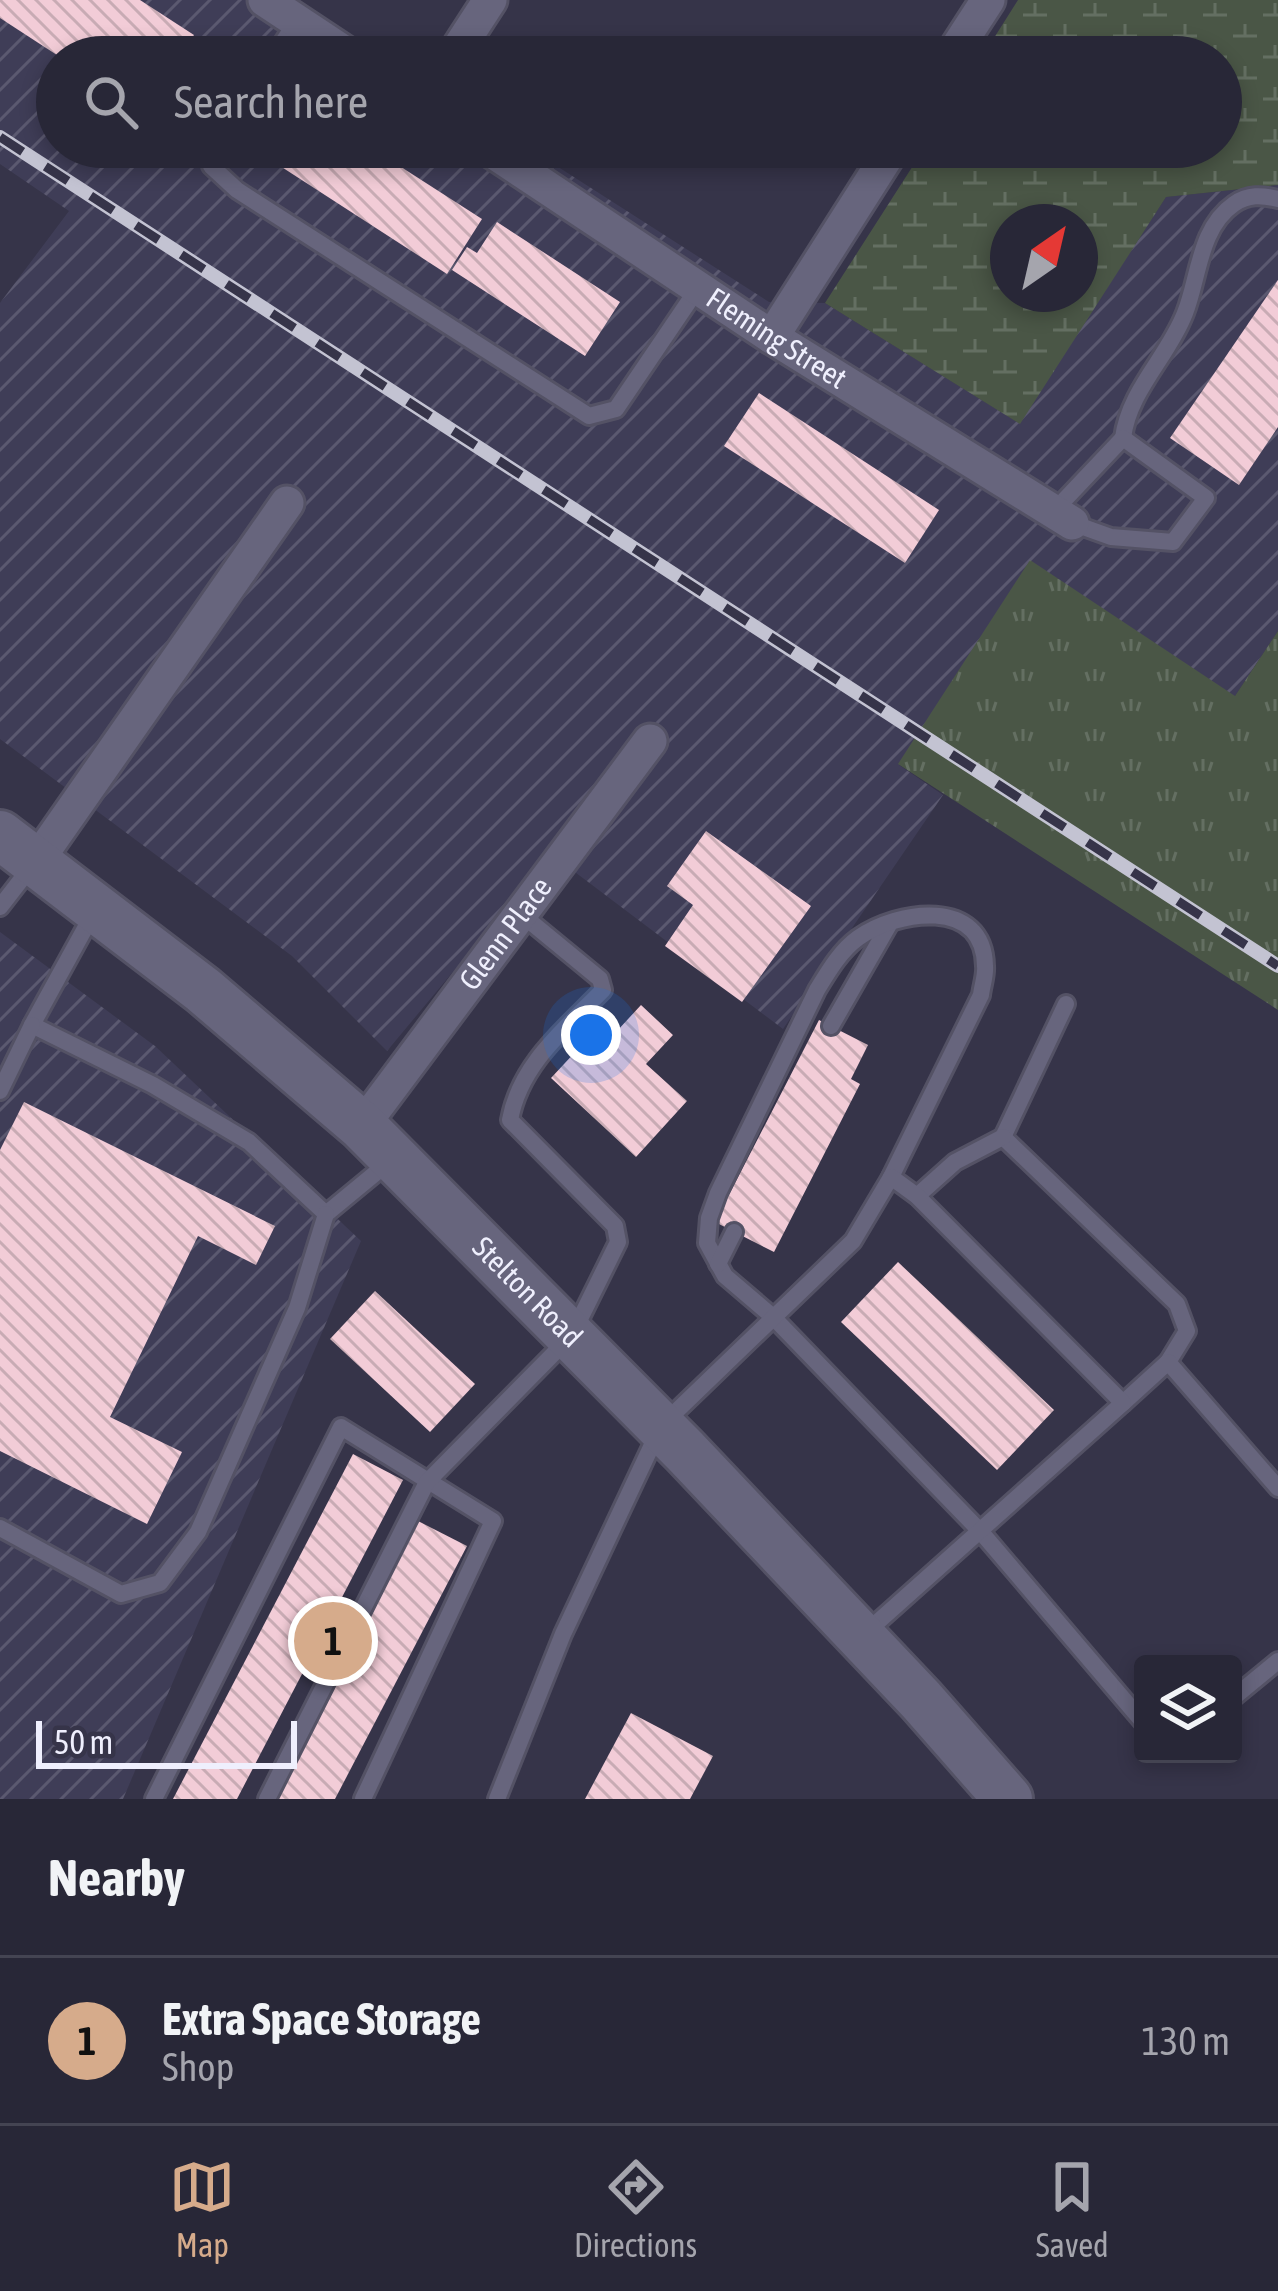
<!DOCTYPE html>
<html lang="en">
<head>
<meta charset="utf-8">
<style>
  :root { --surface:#282737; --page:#343342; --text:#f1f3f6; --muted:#a5a5ad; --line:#444452; --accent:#d6ab8b }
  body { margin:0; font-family:"Asap Condensed",sans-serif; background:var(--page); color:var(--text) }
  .controls { position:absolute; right:36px; bottom:36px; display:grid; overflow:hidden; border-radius:12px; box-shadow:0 6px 18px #0003 }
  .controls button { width:108px; height:108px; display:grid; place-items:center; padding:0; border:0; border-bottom:3px solid var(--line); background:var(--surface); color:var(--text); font:60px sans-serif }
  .compass { position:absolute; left:990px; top:204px; width:108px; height:108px; border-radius:50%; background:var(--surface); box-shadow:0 6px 18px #0003; rotate:34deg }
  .scale { position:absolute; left:36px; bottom:30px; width:261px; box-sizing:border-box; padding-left:12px; border:6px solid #efeffd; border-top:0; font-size:33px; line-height:42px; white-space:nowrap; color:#efeffd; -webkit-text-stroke:9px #363449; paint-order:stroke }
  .you { position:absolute; left:591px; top:1035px; width:42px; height:42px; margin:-30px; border:9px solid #fff; border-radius:50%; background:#1a73e8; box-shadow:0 0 0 18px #1a73e833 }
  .badge { display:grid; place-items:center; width:78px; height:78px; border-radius:50%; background:var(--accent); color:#111; font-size:39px; font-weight:700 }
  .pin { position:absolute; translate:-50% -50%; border:6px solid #fff; box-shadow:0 3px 12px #0006 }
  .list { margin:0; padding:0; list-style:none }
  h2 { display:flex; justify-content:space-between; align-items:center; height:156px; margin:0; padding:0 48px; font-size:51px }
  h2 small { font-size:39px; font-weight:400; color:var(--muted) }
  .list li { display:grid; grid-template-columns:78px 1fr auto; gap:36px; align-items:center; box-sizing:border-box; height:168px; padding:0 48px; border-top:3px solid var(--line) }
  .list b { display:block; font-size:45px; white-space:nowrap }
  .list p { margin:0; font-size:39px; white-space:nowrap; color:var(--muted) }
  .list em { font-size:39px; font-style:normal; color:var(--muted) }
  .icon { flex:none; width:66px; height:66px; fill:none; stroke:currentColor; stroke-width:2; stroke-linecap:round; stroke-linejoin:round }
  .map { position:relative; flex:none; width:1278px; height:1799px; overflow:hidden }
  .search { position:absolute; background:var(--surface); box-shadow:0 6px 18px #0003; left:36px; right:36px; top:36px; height:132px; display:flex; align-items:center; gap:30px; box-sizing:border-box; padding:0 42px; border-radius:66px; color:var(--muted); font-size:45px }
  .sheet { height:324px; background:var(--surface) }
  nav { display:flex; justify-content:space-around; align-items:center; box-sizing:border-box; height:168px; border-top:3px solid var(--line); background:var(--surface); font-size:33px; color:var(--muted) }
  nav a { display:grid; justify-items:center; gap:6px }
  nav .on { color:var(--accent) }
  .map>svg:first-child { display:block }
  .industrial { fill:url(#industrial-furrows) }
  .grass { fill:url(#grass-tufts) }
  .wetland { fill:url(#wetland-marsh); fill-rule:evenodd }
  .building { fill:url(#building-back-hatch) }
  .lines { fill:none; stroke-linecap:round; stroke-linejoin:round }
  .lane-casing { stroke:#545265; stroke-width:22 }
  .street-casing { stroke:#545265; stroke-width:39 }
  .secondary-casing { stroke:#545265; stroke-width:54 }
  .lane { stroke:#67657d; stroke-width:16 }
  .street { stroke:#67657d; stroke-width:33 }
  .secondary { stroke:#67657d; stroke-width:48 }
  .rail-casing { stroke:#c3c3d2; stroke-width:14 }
  .rail { stroke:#363449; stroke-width:9; stroke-dasharray:27; stroke-linecap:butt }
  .labels { text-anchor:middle; stroke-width:12; stroke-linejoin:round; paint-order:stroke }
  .street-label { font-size:30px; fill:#efeffd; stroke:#363449 }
</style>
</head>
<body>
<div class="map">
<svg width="1278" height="1799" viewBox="0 0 1278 1799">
  <defs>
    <pattern id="industrial-furrows" width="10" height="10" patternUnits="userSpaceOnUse" patternTransform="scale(3)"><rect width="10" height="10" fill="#3f3d57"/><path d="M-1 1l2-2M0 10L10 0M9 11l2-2" fill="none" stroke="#5b5970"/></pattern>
    <pattern id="grass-tufts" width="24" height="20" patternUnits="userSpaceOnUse" patternTransform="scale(3)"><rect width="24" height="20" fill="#4a5646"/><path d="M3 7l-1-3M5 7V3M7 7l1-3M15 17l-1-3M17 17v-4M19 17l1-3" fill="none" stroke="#646f62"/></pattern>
    <pattern id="wetland-marsh" width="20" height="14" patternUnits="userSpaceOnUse" patternTransform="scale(3)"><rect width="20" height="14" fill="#4a5646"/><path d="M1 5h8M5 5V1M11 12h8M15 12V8" fill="none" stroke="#646f62"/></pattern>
    <pattern id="building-back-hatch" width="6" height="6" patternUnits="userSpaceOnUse" patternTransform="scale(3)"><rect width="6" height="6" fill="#f2ccd7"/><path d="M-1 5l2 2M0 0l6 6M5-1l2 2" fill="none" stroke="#c8abb4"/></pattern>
  </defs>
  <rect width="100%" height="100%" fill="#363449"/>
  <!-- industrial -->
  <g class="industrial">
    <path d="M0,0H296L386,57H57V147H527L769,302L825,303L1019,423L1166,197L1278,185V631L1235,696L899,765L943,795L783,1029L551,854L387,1051L292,956L0,739V303L69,211L0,164Z"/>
    <path d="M0,932L155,1046L361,1241L123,1799H0Z"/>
  </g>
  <!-- grass -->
  <path class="grass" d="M1030,560L1235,696L1278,631V1010L898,764Z"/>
  <!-- wetland -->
  <path class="wetland" d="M1018,0H1278V185L1166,197L1020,424L825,303L925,147H1221V57H982ZM1008,222H1080V294H1008Z"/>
  <!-- building -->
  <g class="building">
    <path d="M0,0H140L194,35L179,57H60L0,18Z"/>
    <path d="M263,147H370L482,219L447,274L260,153Z"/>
    <path d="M497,222L620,302L585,356L452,270L467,247L477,253Z"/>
    <path d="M1278,280V427L1239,485L1170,438Z"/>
    <path d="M759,393L939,510L905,563L724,446Z"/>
    <path d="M706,831L811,906L742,1002L665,946L693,905L667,886Z"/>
    <path d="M641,1005L673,1035L646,1064L687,1101L636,1157L551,1078L605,1020L617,1031Z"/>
    <path d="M819,1020L868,1045L851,1079L860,1084L774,1252L715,1222Z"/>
    <path d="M24,1102L275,1226L256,1265L198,1236L110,1417L182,1452L147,1524L0,1451V1150Z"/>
    <path d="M898,1262L1054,1410L997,1470L841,1322Z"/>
    <path d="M375,1291L475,1384L430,1432L330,1339Z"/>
    <path d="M353,1454L403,1480L237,1799H173Z"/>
    <path d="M418,1521L467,1546L335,1799H272Z"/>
    <path d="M631,1713L713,1756L690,1799H585Z"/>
  </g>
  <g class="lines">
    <!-- lane casing -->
    <g class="lane-casing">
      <g id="lane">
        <path d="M273,57L297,21"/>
        <path d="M214,147L211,166L237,190L589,416L616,409L698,288"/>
        <path d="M1123,438C1129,390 1168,357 1185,313C1199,278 1199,228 1234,204C1248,194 1262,195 1278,199"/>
        <path d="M1054,511L1123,438L1206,498L1173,542L1111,537L1072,523"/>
        <path d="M0,907L31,867"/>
        <path d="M94,912L32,1025L153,1085L249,1142L326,1214L389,1162"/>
        <path d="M1066,1004L1003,1137L1177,1304L1187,1331L1168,1362"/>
        <path d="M831,1026L890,923"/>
        <path d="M0,1091L32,1025"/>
        <path d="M891,1177L981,995C982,986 986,975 985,966C984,897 897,910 858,938C840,951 828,972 817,990L718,1193L709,1218L707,1243L725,1276L773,1317L981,1532L1143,1722"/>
        <path d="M917,1196L955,1162L1003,1137"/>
        <path d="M718,1264L734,1232"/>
        <path d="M1123,1403L1168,1362L1278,1488"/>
        <path d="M0,1528L121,1594L160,1583L198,1532L297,1308L326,1214"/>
        <path d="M1233,1698L1278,1661"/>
        <path d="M154,1799L341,1427L493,1521L363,1799"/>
        <path d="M267,1799L427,1482L572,1335L618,1242L615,1226L510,1120C520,1064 565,1029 603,990L600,979L521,914"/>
        <path d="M497,1799L563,1634L661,1426L853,1241L891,1177L917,1196L1123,1403L862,1636"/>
      </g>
    </g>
    <!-- street casing -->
    <g class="street-casing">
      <g id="street">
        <path d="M265,0L351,57"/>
        <path d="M453,57L490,0"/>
        <path d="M951,57L988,0"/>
        <path id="s1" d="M486,147L772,337L1072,523"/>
        <path d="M772,337L893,147"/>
        <path d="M36,862L287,503"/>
        <path id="s2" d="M362,1126L650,741"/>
      </g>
    </g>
    <!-- secondary casing -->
    <g class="secondary-casing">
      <g id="secondary">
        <path id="s3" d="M0,835L203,990L362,1126L685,1451L921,1700L1008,1799"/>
      </g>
    </g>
    <!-- lane -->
    <use href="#lane" class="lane"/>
    <!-- street -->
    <use href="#street" class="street"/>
    <!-- secondary -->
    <use href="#secondary" class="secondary"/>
    <!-- rail casing -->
    <g class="rail-casing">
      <path id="rail" d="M0,137L1278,966"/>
    </g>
    <!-- rail -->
    <use href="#rail" class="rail"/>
  </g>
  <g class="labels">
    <!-- street labels -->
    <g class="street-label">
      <text dy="10" stroke="none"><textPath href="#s1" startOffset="348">Fleming Street</textPath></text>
      <text dy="10" stroke="none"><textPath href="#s2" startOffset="240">Glenn Place</textPath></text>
      <text dy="10" stroke="none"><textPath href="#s3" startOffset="699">Stelton Road</textPath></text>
    </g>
  </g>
</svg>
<div class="controls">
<button><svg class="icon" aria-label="layers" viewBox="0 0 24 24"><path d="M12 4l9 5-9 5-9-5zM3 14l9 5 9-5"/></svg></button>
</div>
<svg class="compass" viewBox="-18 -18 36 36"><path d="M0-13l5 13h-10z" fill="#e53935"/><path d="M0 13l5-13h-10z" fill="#a5a5ad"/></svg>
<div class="scale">50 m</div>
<div class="you"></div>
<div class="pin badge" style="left:333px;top:1641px">1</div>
<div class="search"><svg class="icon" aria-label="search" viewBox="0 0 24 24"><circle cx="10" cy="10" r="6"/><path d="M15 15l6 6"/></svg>Search here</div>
</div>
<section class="sheet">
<h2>Nearby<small></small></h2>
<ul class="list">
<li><span class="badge">1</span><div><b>Extra Space Storage</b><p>Shop</p></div><em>130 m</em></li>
</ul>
</section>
<nav>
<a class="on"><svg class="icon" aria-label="map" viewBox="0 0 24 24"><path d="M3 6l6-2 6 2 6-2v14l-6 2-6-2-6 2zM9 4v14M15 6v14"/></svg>Map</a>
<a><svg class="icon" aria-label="directions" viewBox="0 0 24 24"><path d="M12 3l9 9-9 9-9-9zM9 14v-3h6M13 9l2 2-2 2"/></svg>Directions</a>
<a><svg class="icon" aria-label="saved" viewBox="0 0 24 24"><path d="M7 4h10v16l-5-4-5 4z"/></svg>Saved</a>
</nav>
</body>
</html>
